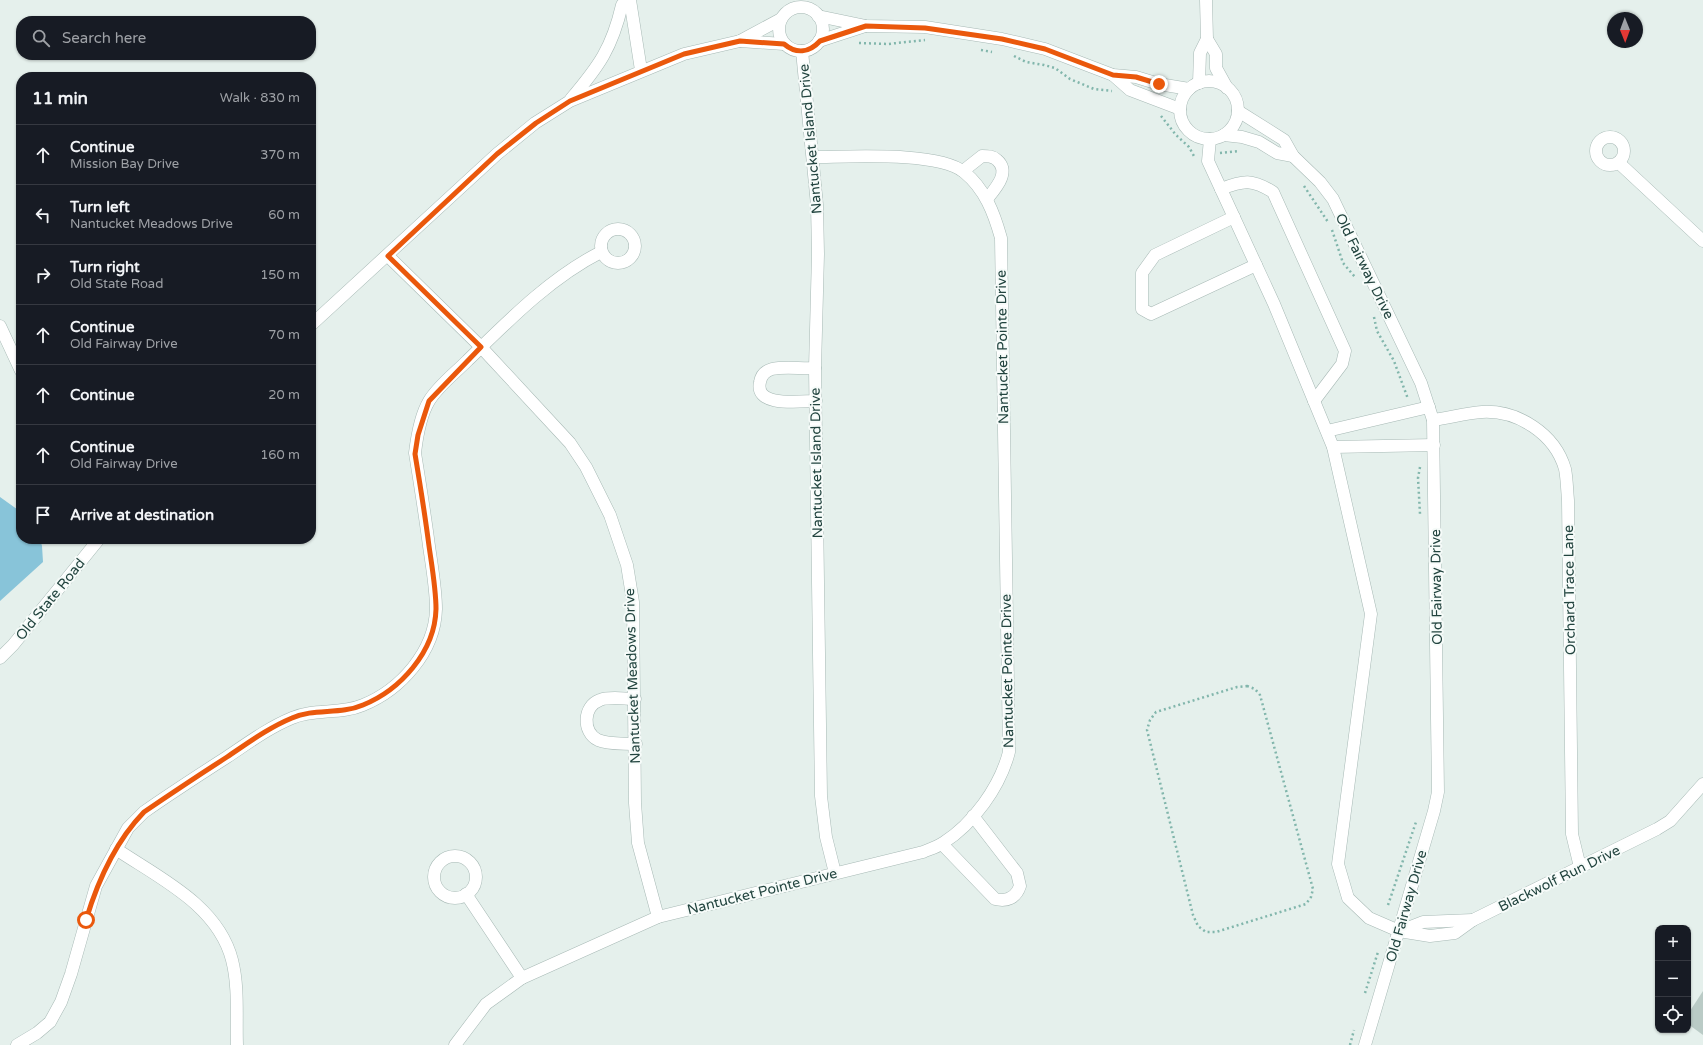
<!DOCTYPE html>
<html lang="en">
<head>
<meta charset="utf-8">
<style>
  :root { --surface:#171b24; --page:#242831; --text:#f1f3f6; --muted:#9ea1a6; --line:#363941 }
  body { margin:0; font-family:"Varela Round",sans-serif; background:var(--page); color:var(--text) }
  .controls { position:absolute; right:12px; bottom:12px; display:grid; overflow:hidden; border-radius:8px; box-shadow:0 1px 3px #0004 }
  .controls button { width:36px; height:36px; display:grid; place-items:center; padding:0; border:0; border-bottom:1px solid var(--line); background:var(--surface); color:var(--text); font:20px sans-serif }
  .compass { position:absolute; left:1607px; top:12px; width:36px; height:36px; border-radius:50%; background:var(--surface); box-shadow:0 1px 3px #0004; rotate:179deg }
  .stop { position:absolute; width:12px; height:12px; margin:-9px; border:3px solid #ea580c; border-radius:50%; background:#fff }
  .stop.end { background:#ea580c; border-color:#fff; box-shadow:0 1px 4px #0008 }
  .list { margin:0; padding:0; list-style:none }
  h2 { display:flex; justify-content:space-between; align-items:center; height:52px; margin:0; padding:0 16px; font-size:17px }
  h2 small { font-size:13px; font-weight:400; color:var(--muted) }
  .list li { display:grid; grid-template-columns:26px 1fr auto; gap:12px; align-items:center; box-sizing:border-box; height:60px; padding:0 16px; border-top:1px solid var(--line) }
  .list b { display:block; font-size:15px; white-space:nowrap }
  .list p { margin:0; font-size:13px; white-space:nowrap; color:var(--muted) }
  .list em { font-size:13px; font-style:normal; color:var(--muted) }
  .icon { flex:none; width:22px; height:22px; fill:none; stroke:currentColor; stroke-width:2; stroke-linecap:round; stroke-linejoin:round }
  .map { position:relative; flex:none; width:1703px; height:1045px; overflow:hidden }
  .search { position:absolute; background:var(--surface); box-shadow:0 1px 3px #0004; left:16px; top:16px; width:300px; height:44px; display:flex; align-items:center; gap:10px; box-sizing:border-box; padding:0 14px; border-radius:16px; color:var(--muted); font-size:15px }
  .panel { position:absolute; background:var(--surface); box-shadow:0 1px 3px #0004; left:16px; top:72px; width:300px; height:472px; border-radius:16px }
  .map>svg:first-child { display:block }
  .water { fill:#88c4d9 }
  .building { fill:#bacbc6 }
  .lines { fill:none; stroke-linecap:round; stroke-linejoin:round }
  .minor-casing { stroke:#a7b9b5; stroke-width:13 }
  .path { stroke:#82b6ac; stroke-width:2.5; stroke-dasharray:2 3; stroke-linecap:butt }
  .minor { stroke:#fff; stroke-width:12 }
  .route { stroke:#ea580c; stroke-width:5 }
  .labels { text-anchor:middle; stroke-width:4; stroke-linejoin:round; paint-order:stroke }
  .street-label { font-size:14px; fill:#22443f; stroke:#f6fbf9 }
</style>
</head>
<body>
<div class="map">
<svg width="1703" height="1045" viewBox="0 0 1703 1045">
  <rect width="100%" height="100%" fill="#e5f0ec"/>
  <!-- water -->
  <path class="water" d="M0,497L21,512V539H40L42,546L43,562L0,601Z"/>
  <!-- building -->
  <path class="building" d="M1703,991V1035L1688,1024V1014Z"/>
  <g class="lines">
    <!-- minor casing -->
    <g class="minor-casing">
      <g id="minor">
        <path d="M630,0L641,70"/>
        <circle cx="801" cy="29" r="22"/>
        <path d="M818,16L866,26L925,27L1002,39L1045,49L1113,75L1136,77L1159,84L1189,89"/>
        <path d="M1207,39L1216,54V68L1227,88"/>
        <path d="M740,41L784,44"/>
        <path d="M819,41L865,26"/>
        <path d="M802,51L817,205L818,254L815,368L821,796L826,837L835,873"/>
        <path d="M1113,75L1130,90L1180,109"/>
        <circle cx="1209" cy="110" r="29"/>
        <path d="M1199,83L1200,53L1207,39L1206,0"/>
        <path d="M571,99C599,66 612,48 622,5L626,0"/>
        <path d="M1238,111L1284,140L1293,156L1320,182L1333,199L1421,383L1433,420L1438,792L1434,811L1365,1045"/>
        <path d="M1224,135L1242,137L1259,142L1277,153L1293,156"/>
        <circle cx="1610" cy="151" r="14"/>
        <path d="M1210,139L1208,161L1274,304L1333,447L1371,614L1338,864L1348,898L1369,918L1399,931L1430,936L1455,933L1473,920L1657,829L1670,821L1703,784"/>
        <path d="M1619,163L1703,241"/>
        <path d="M963,171L982,156C988,156 993,156 997,160C1011,172 995,189 987,199"/>
        <path d="M1221,189C1244,180 1252,179 1273,192L1345,351L1342,364L1314,401"/>
        <path d="M1234,217L1155,255L1142,273V309L1151,314L1256,265"/>
        <circle cx="618" cy="246" r="17"/>
        <path d="M388,256L481,347L570,443L586,467L610,515L627,565L633,602L635,803L638,843L658,917"/>
        <path d="M311,325L497,154L535,123L570,101L684,54L740,41L781,19"/>
        <path d="M0,326L21,371"/>
        <path d="M815,368C802,369 785,366 772,369C765,371 761,376 760,382C754,408 801,401 816,401"/>
        <path d="M1433,420C1449,418 1466,413 1482,412C1518,410 1555,434 1565,469C1567,479 1567,490 1568,500L1572,834L1580,867"/>
        <path d="M1327,431L1429,407"/>
        <path d="M1333,447L1434,445"/>
        <path d="M0,658L13,645L99,539"/>
        <path d="M635,699C624,699 610,696 600,700C583,706 582,732 598,740C609,745 624,743 636,744"/>
        <path d="M942,844L995,899C1007,902 1016,898 1020,886L1017,873L973,816"/>
        <path d="M116,849C159,878 218,905 232,960C239,987 236,1017 237,1045"/>
        <circle cx="455" cy="877" r="21"/>
        <path d="M466,894L522,978"/>
        <path d="M1400,931L1423,922L1473,920"/>
        <path d="M17,1045L37,1033L50,1022L61,1002L71,974L96,886L128,828L144,812C171,793 199,775 227,757C248,743 268,728 292,718C314,708 340,715 363,705C400,690 435,652 436,609C436,589 432,567 429,546C425,515 420,484 415,453C417,436 420,416 429,401C438,386 455,373 467,361C508,321 550,278 601,252"/>
        <path d="M455,1045L486,1004L522,978L658,917L923,852C930,849 937,847 943,843C973,824 1000,787 1009,752L1001,238C994,213 985,189 964,172C937,151 848,157 813,157"/>
      </g>
    </g>
    <!-- path -->
    <g class="path">
      <path d="M859,43L888,44L925,40"/>
      <path d="M981,50L992,52"/>
      <path d="M1014,56L1026,62L1044,65L1055,68L1070,79L1094,89L1112,91"/>
      <path d="M1161,116L1176,135L1189,147L1195,158"/>
      <path d="M1220,153L1239,151"/>
      <path d="M1304,186L1328,222"/>
      <path d="M1332,230L1343,263L1355,277"/>
      <path d="M1374,317L1377,331L1394,361L1408,399"/>
      <path d="M1420,467L1418,478L1420,514"/>
      <path d="M1247,686L1255,689L1260,695L1313,889L1311,897L1306,904L1216,932H1206L1198,926L1193,915L1147,730L1150,720L1156,712L1237,687Z"/>
      <path d="M1388,905L1416,822"/>
      <path d="M1365,993L1378,952"/>
      <path d="M1350,1045L1354,1030"/>
    </g>
    <!-- minor -->
    <use href="#minor" class="minor"/>
  </g>
  <g class="lines">
    <!-- route -->
    <path class="route" d="M86,920C98,880 115,842 144,812C172,793 199,775 227,757C248,743 268,728 292,718C314,708 340,715 363,705C400,690 435,652 436,609C436,589 432,567 429,546C425,515 420,484 415,454L418,435L429,401L481,347L388,256L497,154L536,123L570,101L684,54L740,41L784,44C796,54 809,53 820,41L866,26L925,28L1002,39L1045,49L1113,75L1136,77L1159,84"/>
  </g>
  <g class="labels">
    <!-- street labels -->
    <g class="street-label">
      <text transform="translate(810 139) rotate(-95)" y="5">Nantucket Island Drive</text>
      <text transform="translate(1365 266) rotate(64)" y="5">Old Fairway Drive</text>
      <text transform="translate(1002 347) rotate(-91)" y="5">Nantucket Pointe Drive</text>
      <text transform="translate(816 463) rotate(-91)" y="5">Nantucket Island Drive</text>
      <text transform="translate(1436 587) rotate(-91)" y="5">Old Fairway Drive</text>
      <text transform="translate(1569 590) rotate(-91)" y="5">Orchard Trace Lane</text>
      <text transform="translate(50 599) rotate(-51)" y="5">Old State Road</text>
      <text transform="translate(1007 671) rotate(-91)" y="5">Nantucket Pointe Drive</text>
      <text transform="translate(632 676) rotate(-92)" y="5">Nantucket Meadows Drive</text>
      <text transform="translate(1559 878) rotate(-26)" y="5">Blackwolf Run Drive</text>
      <text transform="translate(762 891) rotate(-14)" y="5">Nantucket Pointe Drive</text>
      <text transform="translate(1406 906) rotate(-74)" y="5">Old Fairway Drive</text>
    </g>
  </g>
</svg>
<div class="controls">
<button>+</button>
<button>−</button>
<button><svg class="icon" aria-label="locate" viewBox="0 0 24 24"><circle cx="12" cy="12" r="6"/><path d="M12 2v4M12 18v4M2 12h4M18 12h4"/></svg></button>
</div>
<svg class="compass" viewBox="-18 -18 36 36"><path d="M0-13l5 13h-10z" fill="#e53935"/><path d="M0 13l5-13h-10z" fill="#9ea1a6"/></svg>
<div class="stop" style="left:86px;top:920px"></div>
<div class="stop end" style="left:1159px;top:84px"></div>
<div class="search"><svg class="icon" aria-label="search" viewBox="0 0 24 24"><circle cx="10" cy="10" r="6"/><path d="M15 15l6 6"/></svg>Search here</div>
<section class="panel">
<h2>11 min<small>Walk · 830 m</small></h2>
<ul class="list">
<li><svg class="icon" aria-label="ahead" viewBox="0 0 24 24"><path d="M12 20V5M6 11l6-6 6 6"/></svg><div><b>Continue</b><p>Mission Bay Drive</p></div><em>370 m</em></li>
<li><svg class="icon" aria-label="left" viewBox="0 0 24 24"><path d="M17 20v-9H6M10 6l-5 5 5 5"/></svg><div><b>Turn left</b><p>Nantucket Meadows Drive</p></div><em>60 m</em></li>
<li><svg class="icon" aria-label="right" viewBox="0 0 24 24"><path d="M7 20v-9h11M14 6l5 5-5 5"/></svg><div><b>Turn right</b><p>Old State Road</p></div><em>150 m</em></li>
<li><svg class="icon" aria-label="ahead" viewBox="0 0 24 24"><path d="M12 20V5M6 11l6-6 6 6"/></svg><div><b>Continue</b><p>Old Fairway Drive</p></div><em>70 m</em></li>
<li><svg class="icon" aria-label="ahead" viewBox="0 0 24 24"><path d="M12 20V5M6 11l6-6 6 6"/></svg><div><b>Continue</b></div><em>20 m</em></li>
<li><svg class="icon" aria-label="ahead" viewBox="0 0 24 24"><path d="M12 20V5M6 11l6-6 6 6"/></svg><div><b>Continue</b><p>Old Fairway Drive</p></div><em>160 m</em></li>
<li><svg class="icon" aria-label="arrive" viewBox="0 0 24 24"><path d="M6 21V4h12l-3 4 3 4H6"/></svg><div><b>Arrive at destination</b></div></li>
</ul>
</section>
</div>
</body>
</html>
